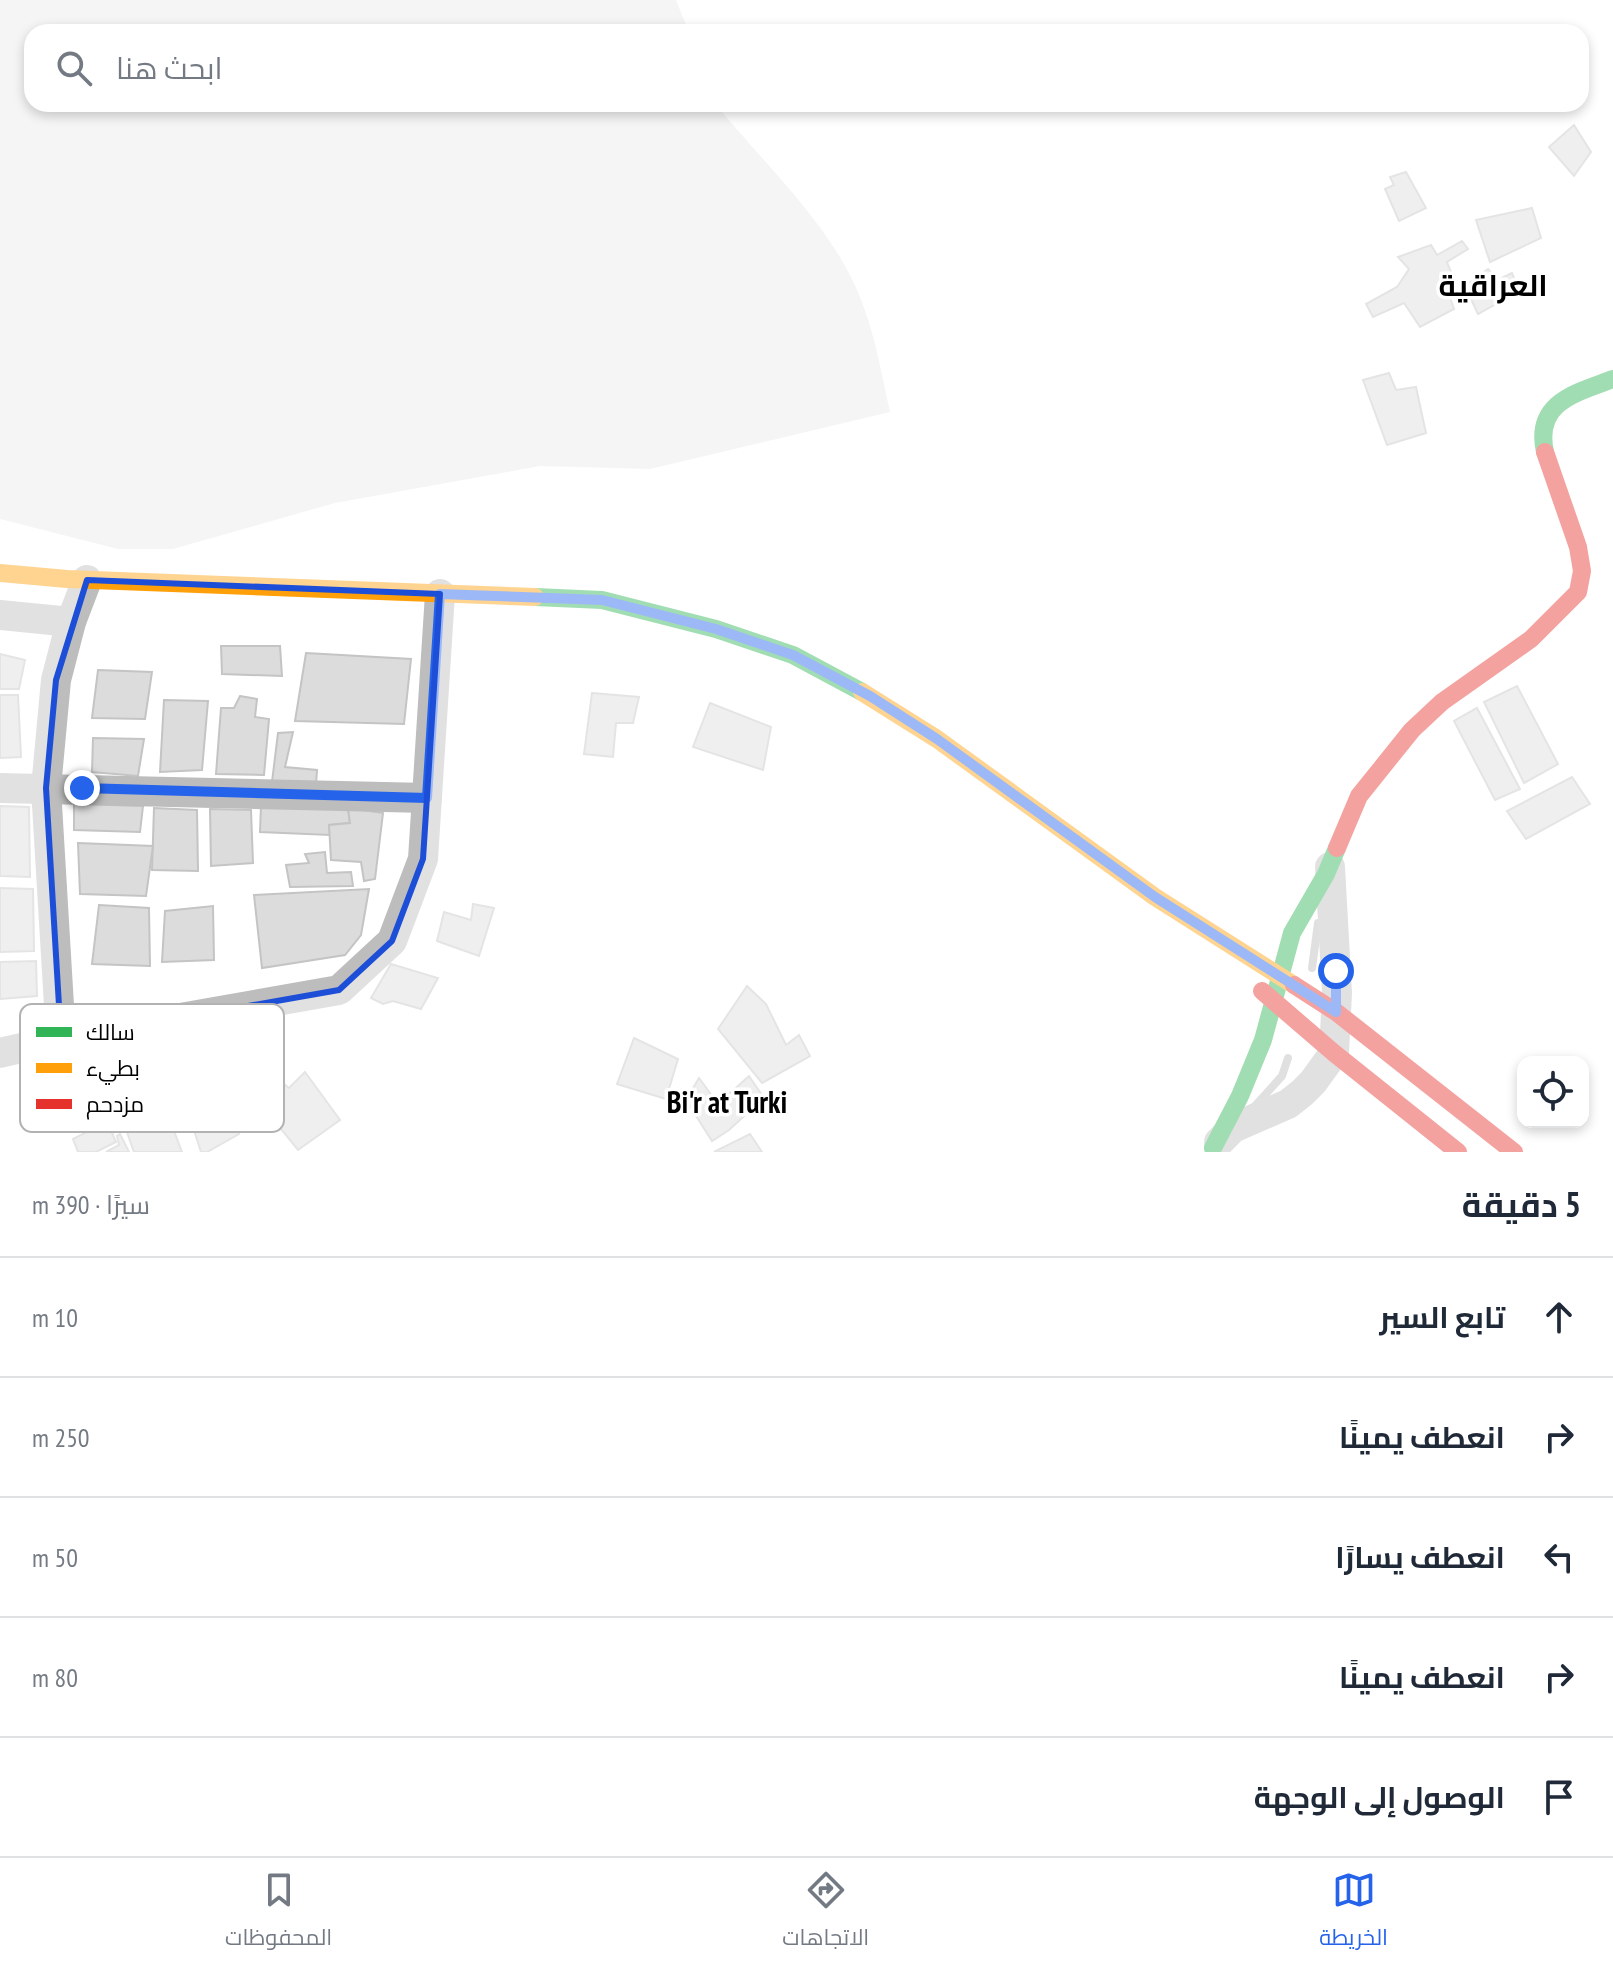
<!DOCTYPE html>
<html lang="ar">
<head>
<meta charset="utf-8">
<style>
  :root { --surface:#fff; --page:#f2f2f3; --text:#1f2937; --muted:#747a83; --line:#e0e1e3; --accent:#2563eb }
  body { margin:0; font-family:"PT Sans Narrow",Cairo,sans-serif; background:var(--page); color:var(--text); direction:rtl }
  .controls { position:absolute; right:24px; bottom:24px; display:grid; overflow:hidden; border-radius:16px; box-shadow:0 4px 12px #0003 }
  .controls button { width:72px; height:72px; display:grid; place-items:center; padding:0; border:0; border-bottom:2px solid var(--line); background:var(--surface); color:var(--text); font:40px sans-serif }
  .stop { position:absolute; width:24px; height:24px; margin:-18px; border:6px solid #2563eb; border-radius:50%; background:#fff }
  .stop.end { background:#2563eb; border-color:#fff; box-shadow:0 2px 8px #0008 }
  .list { margin:0; padding:0; list-style:none }
  h2 { display:flex; justify-content:space-between; align-items:center; height:104px; margin:0; padding:0 32px; font-size:34px }
  h2 small { font-size:26px; font-weight:400; color:var(--muted) }
  .list li { display:grid; grid-template-columns:52px 1fr auto; gap:24px; align-items:center; box-sizing:border-box; height:120px; padding:0 32px; border-top:2px solid var(--line) }
  .list b { display:block; font-size:30px; white-space:nowrap }
  .list em { font-size:26px; font-style:normal; color:var(--muted) }
  .icon { flex:none; width:44px; height:44px; fill:none; stroke:currentColor; stroke-width:2; stroke-linecap:round; stroke-linejoin:round }
  .map { position:relative; flex:none; width:1613px; height:1152px; overflow:hidden; direction:ltr }
  .search { position:absolute; background:var(--surface); box-shadow:0 4px 12px #0003; left:24px; right:24px; top:24px; height:88px; display:flex; align-items:center; gap:20px; box-sizing:border-box; padding:0 28px; border-radius:24px; color:var(--muted); font-size:30px }
  .sheet { height:704px; background:var(--surface) }
  nav { display:flex; justify-content:space-around; align-items:center; box-sizing:border-box; height:112px; border-top:2px solid var(--line); background:var(--surface); font-size:22px; color:var(--muted) }
  nav a { display:grid; justify-items:center; gap:4px }
  nav .on { color:var(--accent) }
  .map>svg:first-child { display:block }
  .green { fill:#e9e9e9 }
  .lines { fill:none; stroke-linecap:round; stroke-linejoin:round }
  .stream { stroke:#bbb; stroke-width:8 }
  .building { fill:#dcdcdc; stroke:#c4c4c4; stroke-width:2 }
  .street { stroke:#bdbdbd; stroke-width:30 }
  .fast { stroke:#30b455; stroke-width:18 }
  .slow { stroke:#ff9f0a; stroke-width:18 }
  .jam { stroke:#e5322d; stroke-width:18 }
  .route { stroke:#2563eb; stroke-width:10 }
  .marked { fill:none; stroke:#1d4ed8; stroke-width:6; stroke-linejoin:round }
  .labels { text-anchor:middle; stroke-width:7; stroke-linejoin:round; paint-order:stroke }
  .district-label { font-size:30px; font-weight:bold; fill:#000; stroke:#fff }
  .key { fill:#fff; stroke:#b2b2b2; stroke-width:2 }
  .key-label { font-size:22px; fill:#000 }
</style>
</head>
<body>
<div class="map">
<svg width="1613" height="1152" viewBox="0 0 1613 1152">
  <rect width="100%" height="100%" fill="#fff"/>
  <!-- green -->
  <path class="green" d="M0,0H676L689,32H32V104H719L723,113C772,172 837,232 863,305C876,339 882,377 890,412L650,469L540,466L335,503L173,549H118L0,519Z"/>
  <g class="lines">
    <!-- stream -->
    <g class="stream">
      <path d="M1312,968L1318,923"/>
      <path d="M1255,1106L1282,1076L1288,1058"/>
    </g>
  </g>
  <!-- building -->
  <g class="building">
    <path d="M1574,125L1591,152L1574,176L1549,147Z"/>
    <path d="M1406,172L1426,208L1399,221L1385,189L1394,185L1390,177Z"/>
    <path d="M1532,208L1541,238L1490,262L1476,220Z"/>
    <path d="M1462,241L1468,249L1447,262L1455,282L1448,292L1454,309L1420,327L1404,303L1373,317L1366,304L1397,287L1409,269L1398,257L1431,245L1437,255Z"/>
    <path d="M1488,269L1498,280L1512,273L1519,291L1478,314L1465,286Z"/>
    <path d="M1389,373L1396,390L1416,387L1426,433L1387,445L1363,380Z"/>
    <path d="M221,646H280L282,676L222,674Z"/>
    <path d="M306,653L411,659L404,724L295,721Z"/>
    <path d="M0,654L25,660L19,689H0Z"/>
    <path d="M98,670L152,672L145,719L92,718Z"/>
    <path d="M1517,686L1558,764L1524,783L1484,702Z"/>
    <path d="M592,693L639,697L633,723H616L613,757L584,754Z"/>
    <path d="M0,695H18L21,757L0,758Z"/>
    <path d="M240,696L257,699L255,717L269,719L264,775L216,774L221,708H234Z"/>
    <path d="M164,700L208,701L202,770L160,772Z"/>
    <path d="M710,703L771,727L763,770L693,747Z"/>
    <path d="M1477,708L1520,789L1495,800L1454,721Z"/>
    <path d="M293,732L285,767L317,770L316,784L272,782L278,733Z"/>
    <path d="M93,738L144,739L138,776L92,772Z"/>
    <path d="M1572,777L1590,804L1526,839L1507,811Z"/>
    <path d="M74,804L143,806L140,832L74,830Z"/>
    <path d="M261,805L348,808L350,823L329,825L330,835L260,832Z"/>
    <path d="M0,806L29,807L30,877L0,876Z"/>
    <path d="M154,808L197,810L198,871L152,870Z"/>
    <path d="M348,808L383,813L375,879L364,881L361,862L331,860L329,825L350,823Z"/>
    <path d="M210,809L251,810L253,863L211,866Z"/>
    <path d="M78,843L153,846L146,896L80,894Z"/>
    <path d="M325,852L327,873L351,872L353,886L290,887L286,865L309,863L305,854Z"/>
    <path d="M0,888L33,889L34,951L0,952Z"/>
    <path d="M369,889L361,935L345,955L262,968L254,895Z"/>
    <path d="M473,904L494,908L479,956L437,941L444,912L471,920Z"/>
    <path d="M99,905L149,908L150,966L92,964Z"/>
    <path d="M213,906L214,960L162,962L165,911Z"/>
    <path d="M36,961L37,996L0,999V962Z"/>
    <path d="M391,964L438,978L421,1009L393,1001L383,1004L371,998Z"/>
    <path d="M747,986L766,1004L786,1045L799,1035L810,1056L762,1083L718,1029Z"/>
    <path d="M634,1038L678,1059L666,1099L617,1084Z"/>
    <path d="M305,1072L340,1120L298,1150L254,1096L279,1080L289,1088Z"/>
    <path d="M749,1076L764,1098L729,1130L712,1141L686,1100L699,1078L718,1104Z"/>
    <path d="M227,1081L239,1134L207,1152H201L183,1096Z"/>
    <path d="M158,1089L182,1152H134L117,1104Z"/>
    <path d="M110,1108L120,1130L112,1133L116,1142L96,1152H78L73,1139L87,1132L82,1120Z"/>
    <path d="M120,1134L129,1152H106L119,1145L117,1136Z"/>
    <path d="M750,1134L762,1152H714Z"/>
  </g>
  <g class="lines">
    <!-- street -->
    <g class="street">
      <path d="M0,615L71,622"/>
      <path d="M0,788L427,798"/>
      <path d="M61,1039L46,788L56,680L71,622L87,580"/>
      <path d="M0,1053L61,1039L339,990L392,941L423,859L440,594"/>
      <path d="M1219,1142L1233,1128L1288,1104L1302,1093L1313,1082L1334,1053L1337,993L1330,867"/>
    </g>
    <!-- fast -->
    <g class="fast">
      <path d="M1545,452C1534,402 1576,393 1613,379"/>
      <path d="M535,597L602,600L716,629L793,655L862,692"/>
      <path d="M1213,1148L1240,1096L1263,1040L1292,933L1326,874L1337,848"/>
    </g>
    <!-- slow -->
    <g class="slow">
      <path d="M0,573L67,579L535,597"/>
      <path d="M862,692L937,739L1155,897L1294,985"/>
    </g>
    <!-- jam -->
    <g class="jam">
      <path d="M1337,848L1359,796L1412,730L1442,702L1531,639L1578,592L1582,571L1578,547L1545,452"/>
      <path d="M1294,985L1336,1012L1514,1152"/>
      <path d="M1262,991L1334,1053L1458,1152"/>
    </g>
  </g>
  <g class="lines">
    <!-- route -->
    <path class="route" d="M82,788L427,798L440,594L602,600L716,629L793,655L870,696L937,739L1155,897L1336,1012V971"/>
  </g>
  <!-- marked area -->
  <path d="M0 0H1613V1152H0ZM87,580L440,594L423,859L392,941L339,990L61,1039L46,788L56,680Z" fill="#fff" fill-opacity=".55" fill-rule="evenodd"/>
  <path class="marked" d="M87,580L440,594L423,859L392,941L339,990L61,1039L46,788L56,680Z"/>
  <g class="labels">
    <!-- district labels -->
    <g class="district-label">
      <text x="1493" y="296">العراقية</text>
      <text x="727" y="1113">Bi'r at Turki</text>
    </g>
  </g>
  <!-- legend -->
  <rect x="20" y="1004" width="264" height="128" rx="12" class="key"/>
  <rect x="36" y="1027" width="36" height="10" fill="#30b455"/>
  <rect x="36" y="1063" width="36" height="10" fill="#ff9f0a"/>
  <rect x="36" y="1099" width="36" height="10" fill="#e5322d"/>
  <g class="key-label">
    <text x="86" y="1040">سالك</text>
    <text x="86" y="1076">بطيء</text>
    <text x="86" y="1112">مزدحم</text>
  </g>
</svg>
<div class="controls">
<button><svg class="icon" aria-label="locate" viewBox="0 0 24 24"><circle cx="12" cy="12" r="6"/><path d="M12 2v4M12 18v4M2 12h4M18 12h4"/></svg></button>
</div>
<div class="stop" style="left:1336px;top:971px"></div>
<div class="stop end" style="left:82px;top:788px"></div>
<div class="search"><svg class="icon" aria-label="search" viewBox="0 0 24 24"><circle cx="10" cy="10" r="6"/><path d="M15 15l6 6"/></svg>ابحث هنا</div>
</div>
<section class="sheet">
<h2>5 دقيقة<small>سيرًا · 390 m</small></h2>
<ul class="list">
<li><svg class="icon" aria-label="ahead" viewBox="0 0 24 24"><path d="M12 20V5M6 11l6-6 6 6"/></svg><div><b>تابع السير</b></div><em>10 m</em></li>
<li><svg class="icon" aria-label="right" viewBox="0 0 24 24"><path d="M7 20v-9h11M14 6l5 5-5 5"/></svg><div><b>انعطف يمينًا</b></div><em>250 m</em></li>
<li><svg class="icon" aria-label="left" viewBox="0 0 24 24"><path d="M17 20v-9H6M10 6l-5 5 5 5"/></svg><div><b>انعطف يسارًا</b></div><em>50 m</em></li>
<li><svg class="icon" aria-label="right" viewBox="0 0 24 24"><path d="M7 20v-9h11M14 6l5 5-5 5"/></svg><div><b>انعطف يمينًا</b></div><em>80 m</em></li>
<li><svg class="icon" aria-label="arrive" viewBox="0 0 24 24"><path d="M6 21V4h12l-3 4 3 4H6"/></svg><div><b>الوصول إلى الوجهة</b></div></li>
</ul>
</section>
<nav>
<a class="on"><svg class="icon" aria-label="map" viewBox="0 0 24 24"><path d="M3 6l6-2 6 2 6-2v14l-6 2-6-2-6 2zM9 4v14M15 6v14"/></svg>الخريطة</a>
<a><svg class="icon" aria-label="directions" viewBox="0 0 24 24"><path d="M12 3l9 9-9 9-9-9zM9 14v-3h6M13 9l2 2-2 2"/></svg>الاتجاهات</a>
<a><svg class="icon" aria-label="saved" viewBox="0 0 24 24"><path d="M7 4h10v16l-5-4-5 4z"/></svg>المحفوظات</a>
</nav>
</body>
</html>
